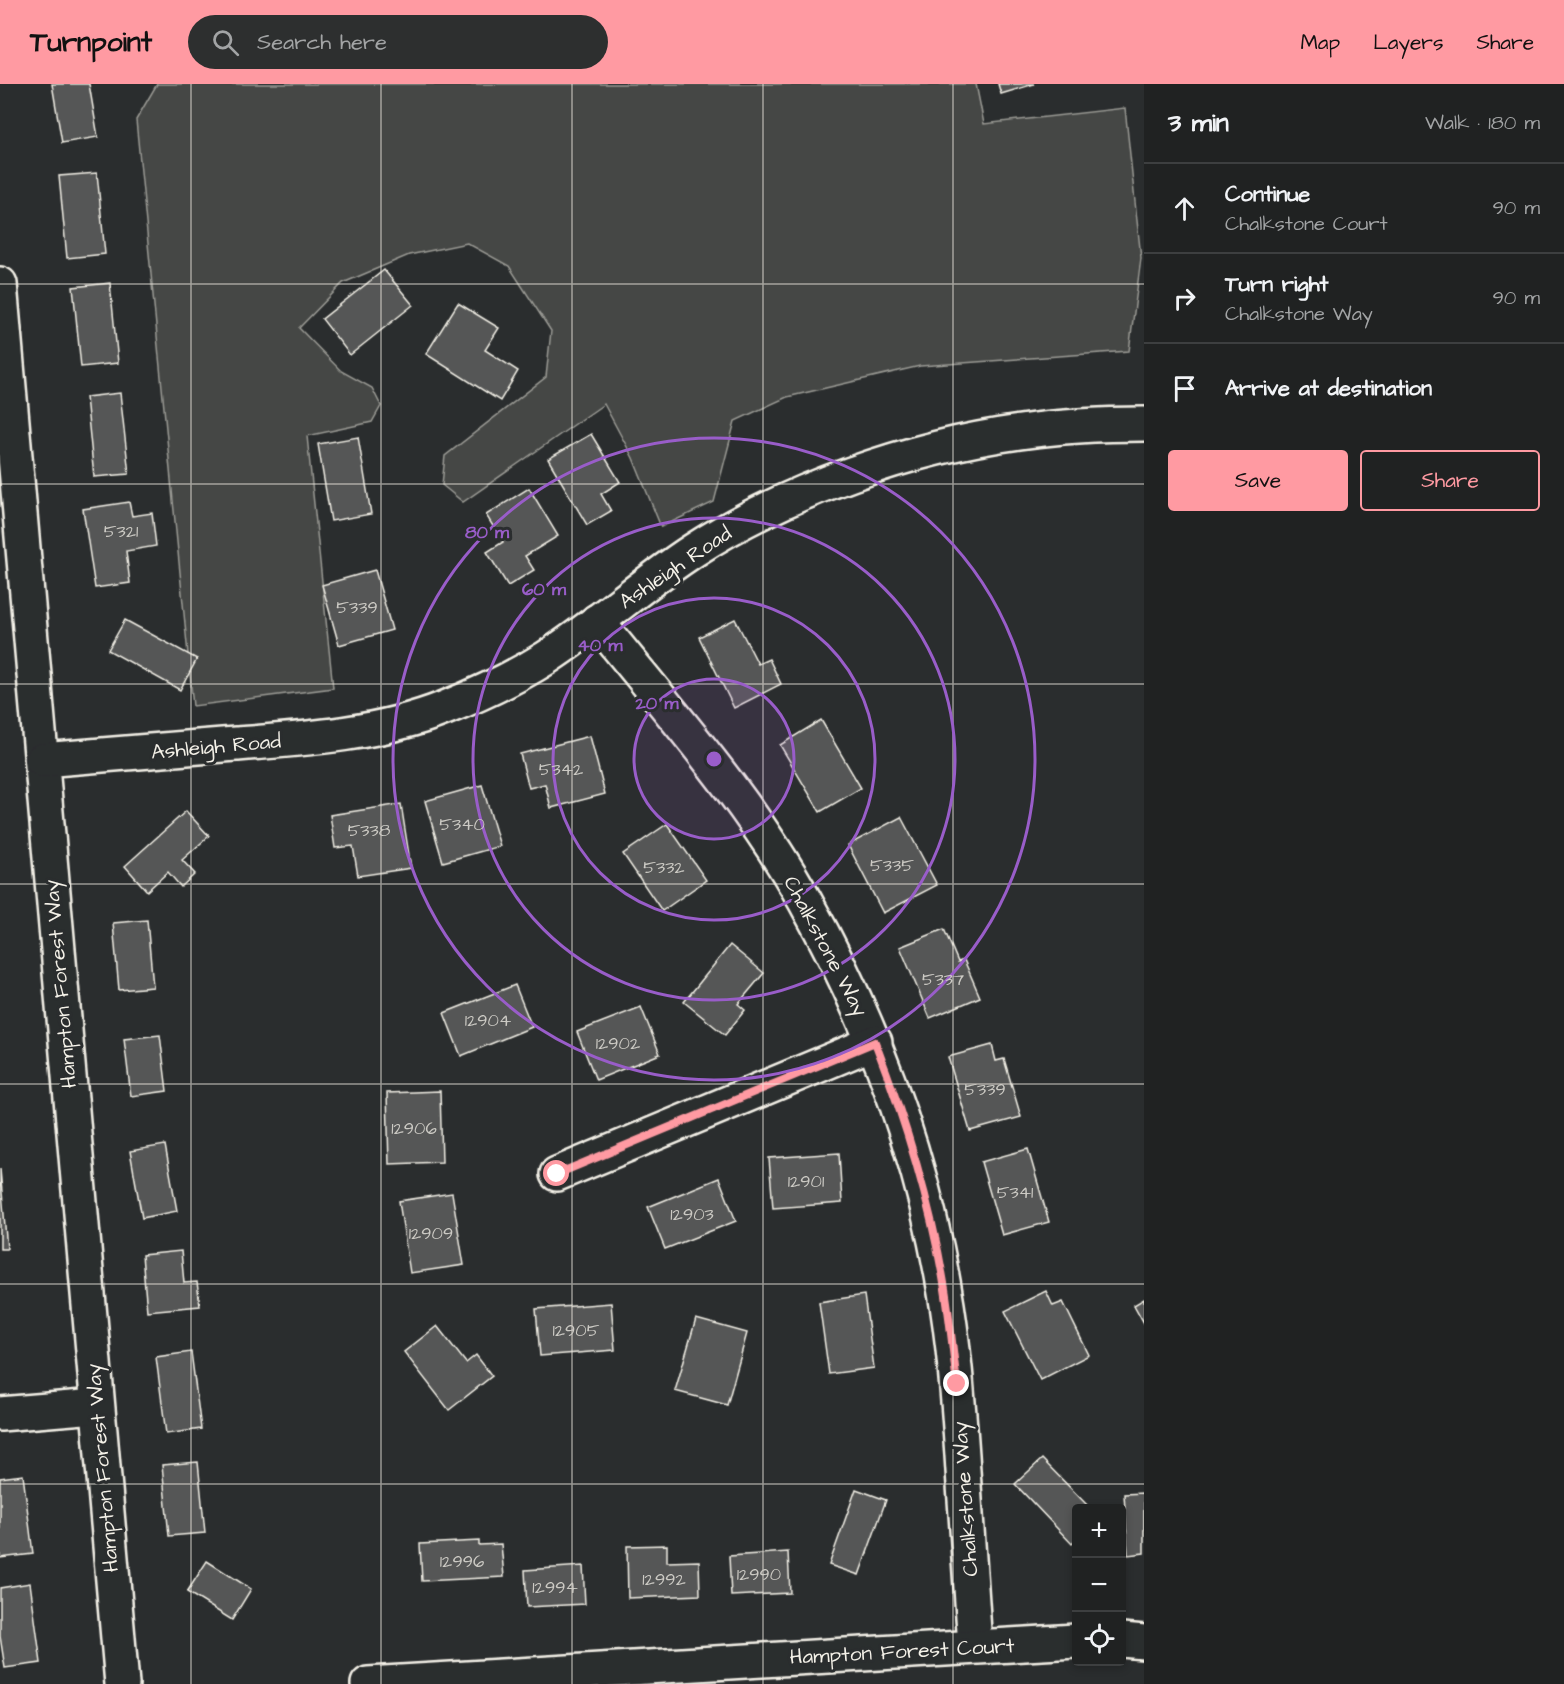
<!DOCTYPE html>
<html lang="en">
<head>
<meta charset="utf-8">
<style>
  :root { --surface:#202222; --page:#2d2f2f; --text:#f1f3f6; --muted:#a2a4a5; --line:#3d3f40; --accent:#ff9aa2 }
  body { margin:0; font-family:"Architects Daughter",sans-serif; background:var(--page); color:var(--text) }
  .controls { position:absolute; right:18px; bottom:18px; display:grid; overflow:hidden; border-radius:6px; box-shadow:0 3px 9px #0003 }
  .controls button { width:54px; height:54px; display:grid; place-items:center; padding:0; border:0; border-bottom:2px solid var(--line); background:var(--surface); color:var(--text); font:30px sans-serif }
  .stop { position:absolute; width:18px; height:18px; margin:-14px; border:4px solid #ff9aa2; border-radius:50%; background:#fff }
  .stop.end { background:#ff9aa2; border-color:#fff; box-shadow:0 2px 6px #0008 }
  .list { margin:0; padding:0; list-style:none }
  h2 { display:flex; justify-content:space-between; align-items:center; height:78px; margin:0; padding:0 24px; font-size:26px }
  h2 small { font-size:20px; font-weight:400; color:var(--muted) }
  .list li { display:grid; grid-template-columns:39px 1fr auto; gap:18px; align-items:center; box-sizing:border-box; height:90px; padding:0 24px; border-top:2px solid var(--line) }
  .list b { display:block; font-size:22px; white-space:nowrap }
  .list p { margin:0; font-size:20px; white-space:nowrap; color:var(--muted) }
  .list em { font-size:20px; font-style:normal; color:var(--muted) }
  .actions { display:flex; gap:12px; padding:18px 24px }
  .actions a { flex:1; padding:14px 0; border:2px solid var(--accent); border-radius:6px; text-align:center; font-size:21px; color:var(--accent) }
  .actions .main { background:var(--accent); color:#111 }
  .icon { flex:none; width:33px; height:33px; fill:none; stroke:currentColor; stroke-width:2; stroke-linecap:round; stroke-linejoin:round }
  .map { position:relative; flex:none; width:1144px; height:1600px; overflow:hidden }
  header { display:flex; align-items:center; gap:36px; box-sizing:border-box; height:84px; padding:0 30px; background:var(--accent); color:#111 }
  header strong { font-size:28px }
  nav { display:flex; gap:33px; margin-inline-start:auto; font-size:21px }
  .search { width:420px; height:54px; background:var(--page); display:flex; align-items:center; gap:15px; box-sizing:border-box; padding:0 21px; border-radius:33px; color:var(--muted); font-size:22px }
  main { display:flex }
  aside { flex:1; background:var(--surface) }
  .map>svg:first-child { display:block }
  .green { fill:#444645; stroke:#9c9c96; stroke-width:1.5 }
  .building { fill:#555756; stroke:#f4f1e8; stroke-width:1.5 }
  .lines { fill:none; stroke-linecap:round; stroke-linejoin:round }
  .minor-casing { stroke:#f4f1e8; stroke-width:38 }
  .minor { stroke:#2a2d2e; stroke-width:33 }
  .route { stroke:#ff9aa2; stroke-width:8 }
  .grid { fill:none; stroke:#f4f1e8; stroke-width:1.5; stroke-opacity:0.55 }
  .ring { fill:none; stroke:#995dc9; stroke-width:3 }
  .labels { text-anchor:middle; stroke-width:6; stroke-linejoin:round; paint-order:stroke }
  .number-label { font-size:18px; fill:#cccac4 }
  .street-label { font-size:21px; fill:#f4f1e8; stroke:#2a2d2e }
  .centre { fill:#995dc9; stroke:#2a2d2e; stroke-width:3 }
  .ring-label { font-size:18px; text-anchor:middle; font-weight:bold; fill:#995dc9; stroke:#2a2d2e; stroke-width:6; stroke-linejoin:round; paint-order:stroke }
</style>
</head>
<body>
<header>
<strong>Turnpoint</strong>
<div class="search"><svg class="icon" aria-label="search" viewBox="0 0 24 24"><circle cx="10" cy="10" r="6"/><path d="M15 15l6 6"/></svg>Search here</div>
<nav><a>Map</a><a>Layers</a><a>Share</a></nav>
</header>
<main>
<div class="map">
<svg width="1144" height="1600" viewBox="0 0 1144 1600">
  <rect width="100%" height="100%" fill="#2a2d2e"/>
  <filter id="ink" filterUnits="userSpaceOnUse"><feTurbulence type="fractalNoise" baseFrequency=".0167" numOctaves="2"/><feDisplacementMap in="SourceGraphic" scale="12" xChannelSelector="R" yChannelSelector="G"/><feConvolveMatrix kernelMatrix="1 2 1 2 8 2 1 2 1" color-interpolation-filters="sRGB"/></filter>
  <g filter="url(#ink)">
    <!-- green -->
    <path class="green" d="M157,0H976L984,40L1125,24L1141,174L1129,267L920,282L787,313L735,337L714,418L661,443L633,374L604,320L463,418L442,401L445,372L546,293L551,247L509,182L467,159L409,171L343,199L299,244L341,287L372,304L381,322L372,338L307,352L333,604L193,622L136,36Z"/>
    <!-- building -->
    <g class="building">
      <path d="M52,0H89L98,53L62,59Z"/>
      <path d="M998,0H1034L1001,10Z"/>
      <path d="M97,89L105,170L67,174L59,92Z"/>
      <path d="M384,186L413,221L350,271L322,235Z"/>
      <path d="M110,199L118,279L81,283L73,203Z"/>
      <path d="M458,219L499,244L485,266L518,287L500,317L426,270Z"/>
      <path d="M120,309L129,390L94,393L86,313Z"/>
      <path d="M591,350L620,398L601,410L611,427L587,441L548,375Z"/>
      <path d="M358,353L371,430L331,437L318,360Z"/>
      <path d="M529,404L558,452L525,472L534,486L508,502L487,468L503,458L486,431Z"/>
      <path d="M129,418L132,432L152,429L156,462L126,467L130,499L95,504L83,425Z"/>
      <path d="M375,486L392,546L339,561L322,501Z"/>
      <path d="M735,535L758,580L769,575L781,600L734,624L699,553Z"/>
      <path d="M125,536L197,575L180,606L108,566Z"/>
      <path d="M821,636L861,704L820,728L780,661Z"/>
      <path d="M590,652L605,710L551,724L545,700L529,704L520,670Z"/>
      <path d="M482,701L500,762L443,778L425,717Z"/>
      <path d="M401,720L411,784L358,792L353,762L335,764L330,731Z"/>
      <path d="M186,727L209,752L182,776L195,790L181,803L168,788L147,807L125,782Z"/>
      <path d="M901,733L937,801L883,829L848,761Z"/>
      <path d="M667,740L706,796L662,827L623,770Z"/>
      <path d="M147,836L153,903L119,906L113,839Z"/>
      <path d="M944,845L958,878L964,876L980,913L930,934L900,863Z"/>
      <path d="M730,861L764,889L738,920L745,926L725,951L684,918Z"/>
      <path d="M515,901L532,943L461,972L444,929Z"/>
      <path d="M641,923L660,970L596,996L577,948Z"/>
      <path d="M160,951L167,1007L131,1012L124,955Z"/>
      <path d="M992,961L996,977L1004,975L1021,1033L970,1047L948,973Z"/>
      <path d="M440,1007L442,1078L389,1080L387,1009Z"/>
      <path d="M165,1061L177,1127L142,1134L130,1067Z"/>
      <path d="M1028,1065L1049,1138L1002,1151L981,1078Z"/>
      <path d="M839,1069L842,1119L773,1124L769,1074Z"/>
      <path d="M0,1085L7,1165H0Z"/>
      <path d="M719,1094L736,1137L665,1165L648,1123Z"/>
      <path d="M452,1109L464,1181L410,1189L399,1117Z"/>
      <path d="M181,1167L184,1199L197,1198L200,1222L147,1227L142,1171Z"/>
      <path d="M1046,1207L1053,1222L1063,1218L1089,1271L1040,1296L1005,1227Z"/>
      <path d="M864,1211L874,1284L829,1290L819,1218Z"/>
      <path d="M1144,1215V1239L1134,1221Z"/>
      <path d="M611,1219L615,1266L540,1272L536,1225Z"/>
      <path d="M696,1235L747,1249L727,1321L675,1307Z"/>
      <path d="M437,1242L466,1279L476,1271L492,1292L449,1326L404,1268Z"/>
      <path d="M191,1268L201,1345L166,1350L156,1273Z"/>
      <path d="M1042,1375L1090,1424H1076V1456L1072,1460L1015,1400Z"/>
      <path d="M198,1378L205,1449L169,1452L162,1381Z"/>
      <path d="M23,1391L33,1470L0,1474V1394Z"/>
      <path d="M856,1405L886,1416L859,1491L829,1481Z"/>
      <path d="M1144,1409V1469L1128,1471L1124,1410Z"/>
      <path d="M479,1457V1461L501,1460L504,1493L422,1497L420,1460Z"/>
      <path d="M667,1461V1478L699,1477L700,1511L628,1514L627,1462Z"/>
      <path d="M788,1468L790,1509L731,1512L729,1472Z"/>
      <path d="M207,1477L251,1505L232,1536L187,1508Z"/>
      <path d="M583,1482L585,1520L527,1523L525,1486Z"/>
      <path d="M30,1499L41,1579L5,1584L0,1552V1504Z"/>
    </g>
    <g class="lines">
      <!-- minor casing -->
      <g class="minor-casing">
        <g id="minor">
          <path d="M0,200L122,1600"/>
          <path d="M597,537C669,627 749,716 805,817C873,939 920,1065 944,1203C954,1258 958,1315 962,1371C966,1435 971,1499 975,1562"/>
          <path d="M42,676C106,671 171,665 236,660C305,655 380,650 445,624C480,610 514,594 546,574C597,541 643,499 694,466C787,406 911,363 1020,348C1061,342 1103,340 1144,340"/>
          <path d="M557,1090L875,958"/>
          <path d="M0,1330L96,1322"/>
          <path d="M1122,1556L1144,1558"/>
          <path d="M368,1600L1076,1557"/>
        </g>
      </g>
      <!-- minor -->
      <use href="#minor" class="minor"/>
    </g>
  </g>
  <g class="lines" filter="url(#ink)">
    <!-- route -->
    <path class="route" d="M557,1090L875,958C906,1038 931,1120 945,1205C950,1236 953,1268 957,1300"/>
  </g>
  <!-- grid -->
  <path class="grid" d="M191,0V1600M381,0V1600M572,0V1600M763,0V1600M953,0V1600M0,200H1144M0,400H1144M0,600H1144M0,800H1144M0,1000H1144M0,1200H1144M0,1400H1144"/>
  <!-- distance rings -->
  <circle cx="714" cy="675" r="80" fill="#995dc9" fill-opacity=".12"/>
  <g class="ring">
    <circle cx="714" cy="675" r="80"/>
    <circle cx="714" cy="675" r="161"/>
    <circle cx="714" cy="675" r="241"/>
    <circle cx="714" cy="675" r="321"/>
  </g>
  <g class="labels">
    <!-- number labels -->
    <g class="number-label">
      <text x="121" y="453">5321</text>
      <text x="357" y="529">5339</text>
      <text x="561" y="691">5342</text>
      <text x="462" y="746">5340</text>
      <text x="369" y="752">5338</text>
      <text x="892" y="787">5335</text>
      <text x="664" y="789">5332</text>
      <text x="943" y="901">5337</text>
      <text x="488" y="942">12904</text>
      <text x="618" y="965">12902</text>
      <text x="985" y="1011">5339</text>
      <text x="414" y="1050">12906</text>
      <text x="806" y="1103">12901</text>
      <text x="1015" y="1114">5341</text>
      <text x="692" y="1136">12903</text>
      <text x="431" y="1155">12909</text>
      <text x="576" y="1252">12905</text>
      <text x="462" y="1483">12996</text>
      <text x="759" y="1496">12990</text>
      <text x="664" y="1501">12992</text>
      <text x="555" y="1509">12994</text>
    </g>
    <!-- street labels -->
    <g class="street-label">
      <text transform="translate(675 483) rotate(-34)" y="7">Ashleigh Road</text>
      <text transform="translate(216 662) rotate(-5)" y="7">Ashleigh Road</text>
      <text transform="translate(826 862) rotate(62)" y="7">Chalkstone Way</text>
      <text transform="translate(60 900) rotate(-95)" y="7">Hampton Forest Way</text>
      <text transform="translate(102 1384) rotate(-95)" y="7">Hampton Forest Way</text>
      <text transform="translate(965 1415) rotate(-94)" y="7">Chalkstone Way</text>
      <text transform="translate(902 1567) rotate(-3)" y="7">Hampton Forest Court</text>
    </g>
  </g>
  <circle cx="714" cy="675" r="9" class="centre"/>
  <g class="ring-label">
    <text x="487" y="454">80 m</text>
    <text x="544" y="511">60 m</text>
    <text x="600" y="567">40 m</text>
    <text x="657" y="625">20 m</text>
  </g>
</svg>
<div class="controls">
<button>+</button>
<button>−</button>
<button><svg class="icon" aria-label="locate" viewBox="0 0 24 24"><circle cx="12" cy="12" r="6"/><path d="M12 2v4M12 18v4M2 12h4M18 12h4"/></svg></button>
</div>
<div class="stop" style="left:557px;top:1090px"></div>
<div class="stop end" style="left:957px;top:1300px"></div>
</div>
<aside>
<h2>3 min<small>Walk · 180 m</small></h2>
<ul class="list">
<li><svg class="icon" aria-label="ahead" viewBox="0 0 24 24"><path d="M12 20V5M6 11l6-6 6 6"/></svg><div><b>Continue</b><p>Chalkstone Court</p></div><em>90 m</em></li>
<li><svg class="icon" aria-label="right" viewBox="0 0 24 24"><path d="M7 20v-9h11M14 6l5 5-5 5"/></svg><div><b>Turn right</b><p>Chalkstone Way</p></div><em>90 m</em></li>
<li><svg class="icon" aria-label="arrive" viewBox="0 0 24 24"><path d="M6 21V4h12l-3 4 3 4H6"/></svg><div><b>Arrive at destination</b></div></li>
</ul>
<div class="actions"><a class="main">Save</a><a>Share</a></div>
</aside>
</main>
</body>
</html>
